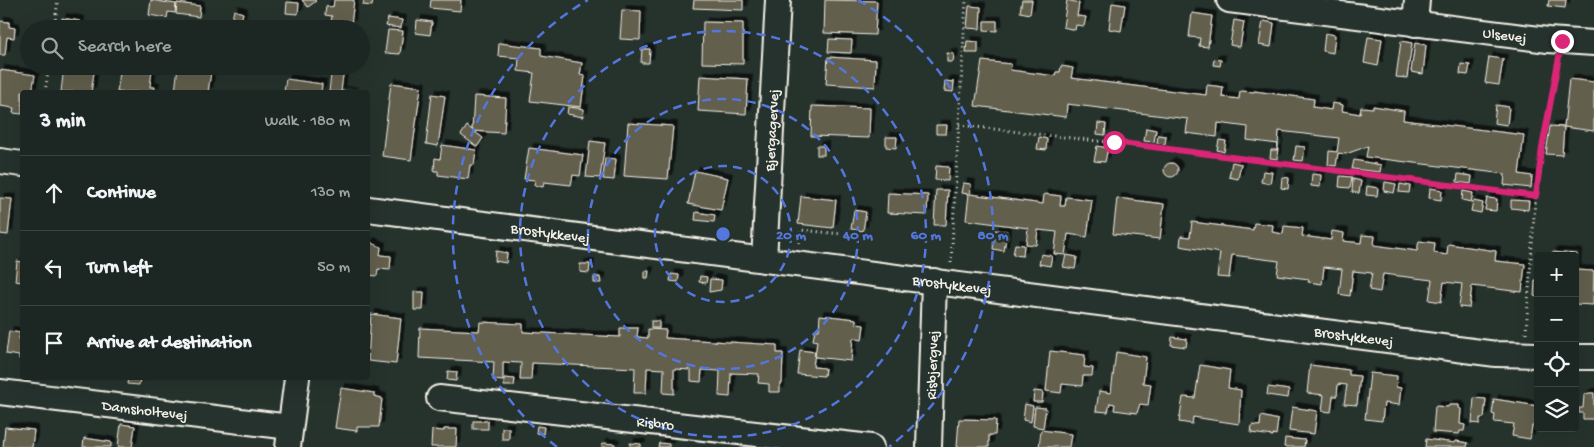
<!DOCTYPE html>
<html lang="en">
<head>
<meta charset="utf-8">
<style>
  :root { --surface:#1c2622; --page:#252e2a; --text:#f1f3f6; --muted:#a0a5a5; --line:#3a4340 }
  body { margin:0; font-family:"Gochi Hand",sans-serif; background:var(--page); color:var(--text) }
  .controls { position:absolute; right:15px; bottom:15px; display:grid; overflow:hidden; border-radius:5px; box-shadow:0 5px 20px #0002 }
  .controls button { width:45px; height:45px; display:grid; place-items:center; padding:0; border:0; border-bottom:1px solid var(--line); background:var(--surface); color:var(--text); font:25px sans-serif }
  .stop { position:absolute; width:15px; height:15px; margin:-11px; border:4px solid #db2777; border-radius:50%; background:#fff }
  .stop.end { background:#db2777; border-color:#fff; box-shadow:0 1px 5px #0008 }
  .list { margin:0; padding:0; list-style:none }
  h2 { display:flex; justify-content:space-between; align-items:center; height:65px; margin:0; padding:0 20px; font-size:21px }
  h2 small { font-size:16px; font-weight:400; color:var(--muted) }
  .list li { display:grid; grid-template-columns:32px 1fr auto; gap:15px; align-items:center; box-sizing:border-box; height:75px; padding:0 20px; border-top:1px solid var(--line) }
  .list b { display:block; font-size:19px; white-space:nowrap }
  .list em { font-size:16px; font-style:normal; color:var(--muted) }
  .icon { flex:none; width:28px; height:28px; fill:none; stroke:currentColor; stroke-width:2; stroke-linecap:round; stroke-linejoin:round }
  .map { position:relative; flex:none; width:1594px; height:447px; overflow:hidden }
  .search { position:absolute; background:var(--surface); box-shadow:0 5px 20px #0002; left:20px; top:20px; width:350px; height:55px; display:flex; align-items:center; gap:12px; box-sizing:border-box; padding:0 18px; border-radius:28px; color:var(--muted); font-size:19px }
  .panel { position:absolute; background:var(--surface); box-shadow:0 5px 20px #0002; left:20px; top:90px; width:350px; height:290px; border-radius:5px }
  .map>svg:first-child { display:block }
  .building { fill:#645e4d; stroke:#f4f1e8; filter:url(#shadow) }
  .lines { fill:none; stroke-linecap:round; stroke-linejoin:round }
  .minor-casing { stroke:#f4f1e8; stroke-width:28 }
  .path { stroke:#f4f1e8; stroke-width:3; stroke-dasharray:1 4; stroke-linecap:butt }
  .minor { stroke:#26332d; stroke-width:24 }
  .route { stroke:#db2777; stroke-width:6 }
  .ring { fill:none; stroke:#5377dc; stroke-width:2.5; stroke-dasharray:9 6 }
  .labels { text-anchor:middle; stroke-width:5; stroke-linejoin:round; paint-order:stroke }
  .street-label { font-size:15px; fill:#f4f1e8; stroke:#26332d }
  .centre { fill:#5377dc; stroke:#26332d; stroke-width:2.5 }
  .ring-label { font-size:15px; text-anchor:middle; font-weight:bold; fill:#5377dc; stroke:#26332d; stroke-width:5; stroke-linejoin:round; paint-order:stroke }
</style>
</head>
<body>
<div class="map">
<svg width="1594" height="447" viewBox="0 0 1594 447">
  <defs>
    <filter id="shadow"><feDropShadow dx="4.5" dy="-4.5" stdDeviation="0" flood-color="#0009"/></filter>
  </defs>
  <rect width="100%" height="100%" fill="#26332d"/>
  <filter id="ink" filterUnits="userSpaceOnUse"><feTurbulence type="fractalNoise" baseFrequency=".02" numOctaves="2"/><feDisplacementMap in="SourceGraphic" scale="10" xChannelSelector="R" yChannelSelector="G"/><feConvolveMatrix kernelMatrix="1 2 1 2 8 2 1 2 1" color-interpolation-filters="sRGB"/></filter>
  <g filter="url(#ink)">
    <!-- building -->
    <g class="building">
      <path d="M151,0L176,4L175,13L168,12L167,18L149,15Z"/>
      <path d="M302,0H315L316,1L308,7Z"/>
      <path d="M334,0H354L351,25L331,23L332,16L325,15L326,6L333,7Z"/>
      <path d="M364,0H373L372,6L363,5Z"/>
      <path d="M431,0H461L460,11L430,8Z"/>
      <path d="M694,0H743V10L693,8Z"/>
      <path d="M825,0L877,1L875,35L824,33Z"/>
      <path d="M1022,0H1032L1030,14L1020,12Z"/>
      <path d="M1067,0L1079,3L1077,16L1086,17L1084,26L1076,25L1075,30L1063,27Z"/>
      <path d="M1549,0H1566L1565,8L1548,6Z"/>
      <path d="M287,2L299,3L298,14L286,13Z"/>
      <path d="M177,3L200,6L199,17L176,14Z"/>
      <path d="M1112,3L1125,5L1121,31L1109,29Z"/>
      <path d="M969,6L981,7L980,29L967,28Z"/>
      <path d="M234,10L243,13L240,25L231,23Z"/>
      <path d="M622,10L641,11L640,40L620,39Z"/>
      <path d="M1192,13L1212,16L1208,47L1199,46L1200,38L1189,37Z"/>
      <path d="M62,18L80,21L79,29H61Z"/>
      <path d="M388,18L402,20L401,28L386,26Z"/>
      <path d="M417,20L432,22L430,35L416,33Z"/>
      <path d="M1234,20L1244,22L1240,47L1230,45Z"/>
      <path d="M0,21L9,22V27L15,28L14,38L7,37L5,55H0Z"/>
      <path d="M984,21H997V31L984,30Z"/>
      <path d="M1263,21L1274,23L1271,47L1259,45Z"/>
      <path d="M703,22L743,23V64L702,63Z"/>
      <path d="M388,30L403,31L400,54L385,53Z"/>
      <path d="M1325,33L1335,35L1333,53L1323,51Z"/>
      <path d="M1368,37L1382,39L1378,66L1364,63Z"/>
      <path d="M829,39L852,40L851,53L828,52Z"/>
      <path d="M967,41L978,42V53H966Z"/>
      <path d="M1401,41L1412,43L1407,78L1396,77Z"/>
      <path d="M499,43L541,48V56L582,63L580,75L585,76L581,107L530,101L534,73L518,71L519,58L498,56Z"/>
      <path d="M1415,43L1426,45L1423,74L1411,72Z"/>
      <path d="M642,49H650L649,63H641Z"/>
      <path d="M947,53L954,54L953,62H947Z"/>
      <path d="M828,57L876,60L875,87L826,84Z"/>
      <path d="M1489,57L1503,59L1499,85L1485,83Z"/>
      <path d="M1214,59L1221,60L1220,66L1213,65Z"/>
      <path d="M982,61L1011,64L1010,70L1055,76L1056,72H1060L1061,66L1073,68L1071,78L1206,95L1207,85L1223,87L1222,97L1239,99L1240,91L1254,92V91L1314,99L1313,107L1331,110L1332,103L1343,105L1342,111L1360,114L1361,107L1373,108V106L1404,111L1403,120L1524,135L1519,174L1532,176L1531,188L1504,185L1505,174L1366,157L1368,146L1346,154L1338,153L1336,166L1328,165L1329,151L1337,152L1339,138L1279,131L1277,159L1270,158L1271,150H1277L1278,144L1247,140L1248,127L1218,123L1217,137L1186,133L1188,119L1067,104L1066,117L975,106Z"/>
      <path d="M1461,64L1470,65L1468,75L1460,74Z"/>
      <path d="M64,66H95L91,92H61Z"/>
      <path d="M121,66H161L160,71L152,70L150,87H155L154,92H117Z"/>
      <path d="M178,66H197V70L211,72L208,92H175Z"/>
      <path d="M332,66L344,68L341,91L353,92H329Z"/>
      <path d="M0,70L35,75L32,92H22V114L13,113L14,108L0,106Z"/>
      <path d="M700,76L748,79L746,114L698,111Z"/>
      <path d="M286,79L322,84L321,92H284Z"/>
      <path d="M1569,79L1594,82V131L1564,127Z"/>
      <path d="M945,81L954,82L953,92L944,91Z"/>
      <path d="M391,83L421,87L411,160L382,156Z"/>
      <path d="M432,94L445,96L438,146L426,144Z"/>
      <path d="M474,96L506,98L504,133L472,131Z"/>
      <path d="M1496,105L1509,107L1507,125L1494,123Z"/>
      <path d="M812,106L870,108L869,138L811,136Z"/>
      <path d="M568,107L584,109L583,117L567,114Z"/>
      <path d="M628,123L673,126L668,179L624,176Z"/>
      <path d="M1098,123L1106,124L1105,135L1097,134Z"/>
      <path d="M936,125H947L946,134H936Z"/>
      <path d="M467,126L483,138L477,147L461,135Z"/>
      <path d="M1550,126L1564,127L1562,155L1546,154Z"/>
      <path d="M1146,128L1156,130L1154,142L1144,141Z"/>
      <path d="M1158,135L1166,136L1165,144L1157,143Z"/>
      <path d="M886,137H897L896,148L886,147Z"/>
      <path d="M1039,137L1047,139L1046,150L1037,149Z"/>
      <path d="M1219,140L1226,141L1224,152L1217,150Z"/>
      <path d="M590,141L605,143L600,178L586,177Z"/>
      <path d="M442,145L476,150L474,165H470L468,179L438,175V171H434L435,158L440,159Z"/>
      <rect x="817" y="146" width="7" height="9"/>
      <path d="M1097,146L1108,148L1105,162L1094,161Z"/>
      <path d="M1296,146L1305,147L1303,161L1294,160Z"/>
      <path d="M529,148L583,155L580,176L573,175L571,185L544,182L543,187L534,185L535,180L524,179Z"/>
      <path d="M605,158L616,159L614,180L603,179Z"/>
      <path d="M1354,160L1381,165L1380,172L1352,169Z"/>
      <path d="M1232,162L1241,164L1238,179L1229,177Z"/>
      <circle cx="1171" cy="170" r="7"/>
      <path d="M936,166L949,167L948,181L935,180Z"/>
      <path d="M695,171L728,178L721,210L688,204Z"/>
      <path d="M1263,171L1272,172L1270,184L1261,182Z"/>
      <path d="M1312,174L1321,175L1320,187L1311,186Z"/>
      <path d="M1458,174L1472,176L1471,184L1457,182Z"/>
      <path d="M1340,176L1352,177L1350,188L1339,187Z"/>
      <path d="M1282,177L1289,178L1288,189L1281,188Z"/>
      <path d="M1353,179L1361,181L1359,193L1352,192Z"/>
      <path d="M1385,182L1396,184L1394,193L1384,191Z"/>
      <path d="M963,183L971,184L970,194L1043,204L1044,194L1061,196L1060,206H1065L1066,197L1092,200L1087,237L1068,234L1065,255L1054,254L1057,232L1038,230L1036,245L1026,244L1028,228L966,220L969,194L961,193Z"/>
      <path d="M1400,184L1410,186L1409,193L1399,192Z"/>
      <path d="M1367,186L1378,188L1377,196L1366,195Z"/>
      <path d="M1430,188L1442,190L1441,200L1429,198Z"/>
      <path d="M936,190H948L946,225H934Z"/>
      <path d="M1463,191L1473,193L1471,202L1462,200Z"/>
      <path d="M888,193L928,195L927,215L887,213Z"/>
      <path d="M801,196L836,200L833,228L798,224Z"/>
      <path d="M0,198L12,199L8,235L0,234Z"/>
      <path d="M1117,198L1164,204L1160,239L1113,234Z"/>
      <path d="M1487,198L1497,199L1496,211L1485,210Z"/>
      <path d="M1511,200L1529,201L1528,210L1511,208Z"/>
      <path d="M1473,201L1483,203L1481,213L1471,211Z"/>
      <path d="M854,210L866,212L863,231L851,229Z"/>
      <path d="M696,212L715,215L714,222L695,220Z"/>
      <path d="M1192,222L1253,230L1254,223L1273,225L1272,232L1283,234L1284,226L1303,228L1302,236L1331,240L1332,231L1344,233L1343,241L1361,243L1362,235L1375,236L1374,245L1417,251L1419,241L1435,243L1434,253L1447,255L1448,244L1496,251L1495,261L1525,264L1522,292L1472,286L1469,308L1459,307L1462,284L1444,282L1441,302L1429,300L1432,280L1383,274L1380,292L1369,290L1372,273L1353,271L1350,296L1339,294L1342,269L1324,267L1322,284L1308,282L1309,279L1277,275L1279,261L1232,255L1229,278L1217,277L1220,253L1180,246L1181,236L1190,237Z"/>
      <path d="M995,230L1007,231L1004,251L993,249Z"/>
      <path d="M370,242L381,247L380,255L391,256L390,270L378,269L377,276L368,275V245Z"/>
      <path d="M1015,244L1024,245L1023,256L1013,255Z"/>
      <path d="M496,251L507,253L506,263L495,261Z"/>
      <path d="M1552,252L1577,254L1576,270L1594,271L1593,305L1575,304V256H1552Z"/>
      <path d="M1041,254L1052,256L1050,266L1039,264Z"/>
      <path d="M1066,255L1077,257L1075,269L1063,267Z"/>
      <path d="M17,261L22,262V282L15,281Z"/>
      <path d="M580,264H590L589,273L580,272Z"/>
      <path d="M645,271H649L648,278H645Z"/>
      <path d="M671,274L679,275L678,282L670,281Z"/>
      <path d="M700,276L707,277L706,283L699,282Z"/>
      <path d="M594,277H600L601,283H594Z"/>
      <path d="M710,279L722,280L721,290L709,292Z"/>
      <path d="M1535,280H1538V297L1534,296Z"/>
      <path d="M414,292H424L423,310H414Z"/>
      <path d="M371,314L401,318L396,364L368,361Z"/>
      <path d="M820,315L856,319V324L864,325L862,340L853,338L851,361L815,357L817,341L813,340L815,330H819Z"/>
      <rect x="651" y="321" width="8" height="7"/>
      <path d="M480,322L523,324V332L620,337V328H638L637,337L648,338V329L666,330L665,338L777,345V353H783L782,384H780V392H769V384L758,383L759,374L731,373L730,397L719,396L720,371L702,370L701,382L691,381V370L674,369V394L663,393L664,369L647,368L646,393H634L635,368L532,363L531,380H520L521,363L503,362V381L493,380L494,362L419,358L420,328L479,331Z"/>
      <path d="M9,331L20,333L19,339H21L22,331V359H19V356L6,354Z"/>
      <path d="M1172,337L1187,339L1186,347L1171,345Z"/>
      <path d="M800,350L815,352L813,367L825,368L824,376L797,374Z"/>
      <path d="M1050,351L1085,355L1084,367L1093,368L1092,376H1083L1082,386L1062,384L1061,393L1046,391Z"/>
      <path d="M1116,352L1146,357L1143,383L1151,384L1148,405L1140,404L1137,413L1114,410L1115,404L1110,403L1108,412L1096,411L1099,391L1111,393Z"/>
      <path d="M1200,365L1230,370L1228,388L1241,390L1239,424L1193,417L1192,424L1179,422L1183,397L1195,398Z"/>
      <path d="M1310,365L1349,370V375L1360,376L1357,405L1344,404L1347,385L1338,384L1337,396H1333L1331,412L1322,411L1324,395L1307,393Z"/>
      <path d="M448,371L457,372L456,381L447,380Z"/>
      <path d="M1370,373L1397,376L1396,387L1401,388L1399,405L1384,403L1382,421L1365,419Z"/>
      <path d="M128,378H140L139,385L127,384Z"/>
      <path d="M504,378L515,379L514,386H504Z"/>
      <path d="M1268,387L1289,390L1288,398L1267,395Z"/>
      <path d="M341,388L374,393V396L382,398L379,427H357V431L335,428Z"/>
      <path d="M1034,391L1043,392L1042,402H1033Z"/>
      <path d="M1589,393H1594V419H1583V413H1579V408H1583L1584,395Z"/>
      <path d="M1474,398L1486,399L1484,418H1480V424L1472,423Z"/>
      <path d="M1494,399L1538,406V426H1532L1530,439L1512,436L1514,424L1494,422L1495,415L1492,414Z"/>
      <path d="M1025,404L1033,406L1031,422L1023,420Z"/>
      <path d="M1449,405H1459V408L1461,409L1460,424L1465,425L1464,431H1460L1459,434L1433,432L1435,406L1448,407Z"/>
      <path d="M1035,407L1046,408L1043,428L1033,426Z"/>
      <path d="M1292,407L1317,411L1314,434L1289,431Z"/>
      <path d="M1261,416L1278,420L1276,435L1273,434V436L1251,433L1252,425L1260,426Z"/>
      <path d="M959,419L996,420L995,435H989V447H957Z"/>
      <rect x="473" y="421" width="15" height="8"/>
      <path d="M121,424L135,426L132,447H118Z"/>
      <path d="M537,426L544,427L543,434L536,433Z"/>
      <path d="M5,427L34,430L32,447H3Z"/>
      <rect x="502" y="428" width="7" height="11"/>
      <path d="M444,429H457L456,447H431L432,430L444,431Z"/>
      <path d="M1041,430L1071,434L1069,447H1039Z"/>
      <path d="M84,438L111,442V447H83Z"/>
      <path d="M1285,438L1305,440L1304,447H1284Z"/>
      <path d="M1426,439L1455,443L1456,441L1468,443L1467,447H1425Z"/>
      <path d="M602,443L615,444L614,447H602Z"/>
      <path d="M630,443L641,444V447H630Z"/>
      <path d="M659,443L669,444V447H658Z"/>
    </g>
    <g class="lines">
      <!-- minor casing -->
      <g class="minor-casing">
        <g id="minor">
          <path id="s1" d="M1229,0L1548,40L1594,43"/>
          <path d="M1415,24L1417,0"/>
          <path d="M0,161L22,164"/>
          <path id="s2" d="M368,209L1496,354L1538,355"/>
          <path id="s3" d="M764,260L778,0"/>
          <path d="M1575,357H1594"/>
          <path id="s4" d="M0,392L290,427"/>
          <path id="s5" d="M439,398L871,447"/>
          <path d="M288,447L297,378"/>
          <path id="s6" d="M929,447L934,281"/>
        </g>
      </g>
      <!-- path -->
      <g class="path">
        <path d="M54,29L58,0"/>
        <path d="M45,92L49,66"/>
        <path d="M959,125L1176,150L1536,196"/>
        <path d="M799,243L801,230L842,234"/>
        <path d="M951,263L966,0"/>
        <path d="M1526,333L1535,201L1557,64"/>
      </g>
      <!-- minor -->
      <use href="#minor" class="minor"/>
    </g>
  </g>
  <g class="lines" filter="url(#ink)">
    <!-- route -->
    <path class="route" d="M1114,142L1536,196L1542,148L1562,41"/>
  </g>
  <!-- distance rings -->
  <g class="ring">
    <circle cx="723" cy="234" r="68"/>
    <circle cx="723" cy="234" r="135"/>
    <circle cx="723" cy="234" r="203"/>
    <path d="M557 447A270 270 0 0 1 588 0M858 0A270 270 0 0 1 889 447"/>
  </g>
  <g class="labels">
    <!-- street labels -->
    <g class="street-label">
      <text dy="5" stroke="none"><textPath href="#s1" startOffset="278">Ulsevej</textPath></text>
      <text dy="5" stroke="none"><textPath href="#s3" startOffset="130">Bjergagervej</textPath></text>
      <text dy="5" stroke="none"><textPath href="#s2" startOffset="184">Brostykkevej</textPath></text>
      <text dy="5" stroke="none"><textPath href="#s2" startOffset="589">Brostykkevej</textPath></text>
      <text dy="5" stroke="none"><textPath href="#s2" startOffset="994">Brostykkevej</textPath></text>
      <text dy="5" stroke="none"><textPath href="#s6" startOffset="82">Risbjergvej</textPath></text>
      <text dy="5" stroke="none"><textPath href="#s4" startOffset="146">Damsholtevej</textPath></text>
      <text dy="5" stroke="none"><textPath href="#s5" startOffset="218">Risbro</textPath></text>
    </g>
  </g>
  <circle cx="723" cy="234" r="8" class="centre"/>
  <g class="ring-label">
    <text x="791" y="239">20 m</text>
    <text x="858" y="239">40 m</text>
    <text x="926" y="239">60 m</text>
    <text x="993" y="239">80 m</text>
  </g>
</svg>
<div class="controls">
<button>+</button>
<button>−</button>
<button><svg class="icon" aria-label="locate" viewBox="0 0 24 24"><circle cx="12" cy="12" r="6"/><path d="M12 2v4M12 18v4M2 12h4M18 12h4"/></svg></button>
<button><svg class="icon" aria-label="layers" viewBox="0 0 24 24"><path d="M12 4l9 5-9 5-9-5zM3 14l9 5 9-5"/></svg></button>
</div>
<div class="stop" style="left:1114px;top:142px"></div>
<div class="stop end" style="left:1562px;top:41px"></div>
<div class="search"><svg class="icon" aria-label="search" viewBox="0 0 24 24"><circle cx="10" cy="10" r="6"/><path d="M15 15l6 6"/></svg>Search here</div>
<section class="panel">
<h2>3 min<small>Walk · 180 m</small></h2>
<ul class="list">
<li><svg class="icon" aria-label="ahead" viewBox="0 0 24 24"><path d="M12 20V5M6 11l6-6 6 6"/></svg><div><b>Continue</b></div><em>130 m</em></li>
<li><svg class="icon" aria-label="left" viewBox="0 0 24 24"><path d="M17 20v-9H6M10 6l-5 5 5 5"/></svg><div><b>Turn left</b></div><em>50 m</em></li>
<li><svg class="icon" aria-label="arrive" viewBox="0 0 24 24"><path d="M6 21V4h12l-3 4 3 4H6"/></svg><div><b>Arrive at destination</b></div></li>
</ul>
</section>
</div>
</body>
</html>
